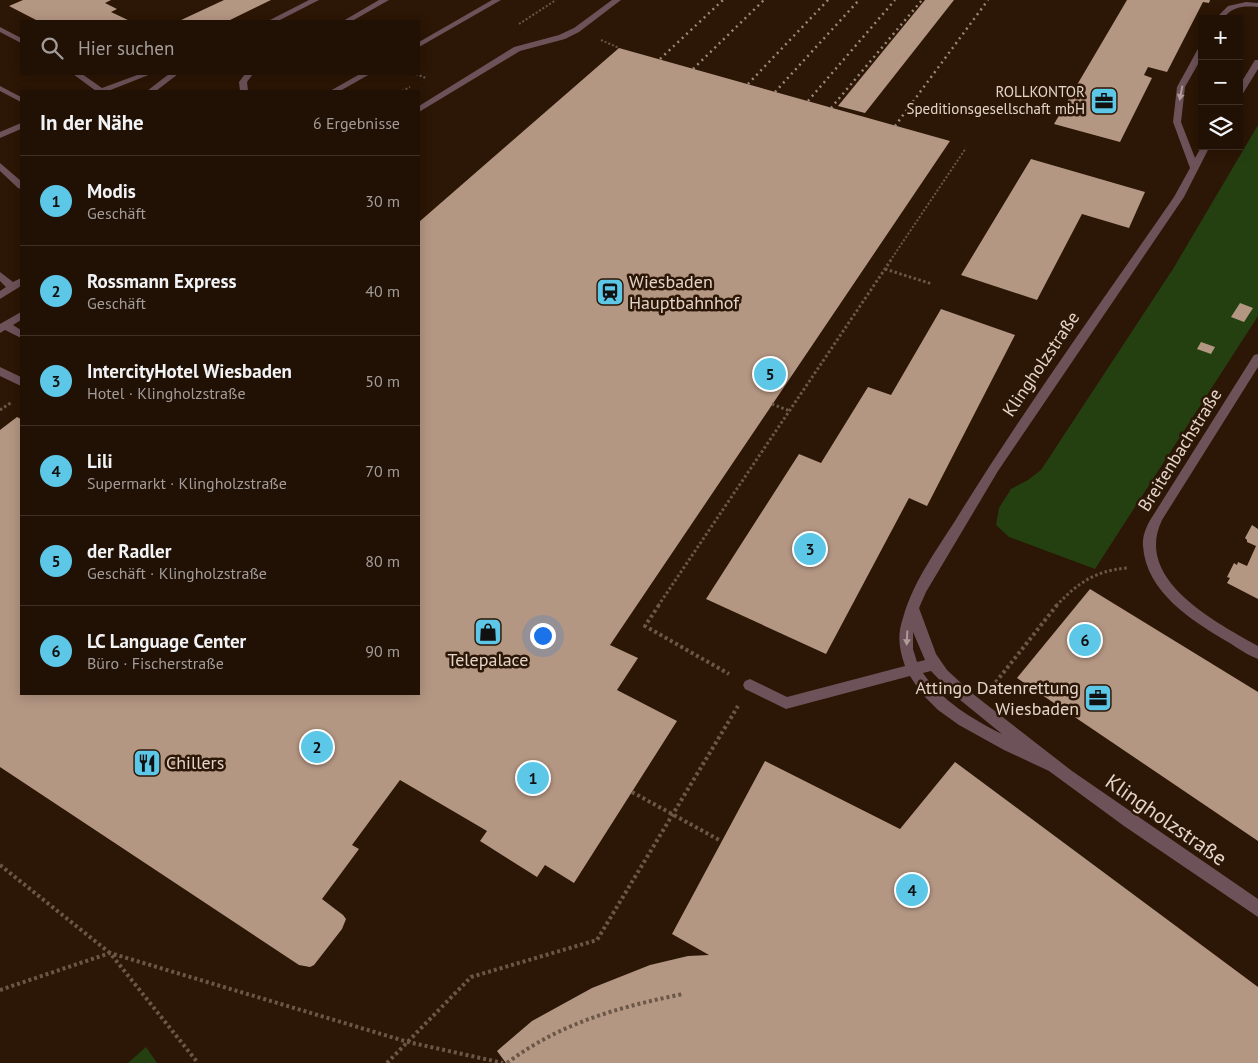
<!DOCTYPE html>
<html lang="de">
<head>
<meta charset="utf-8">
<style>
  :root { --surface:#211004; --page:#2d1e13; --text:#f1f3f6; --muted:#a29d9a; --line:#3e3026; --accent:#5cc7e7 }
  body { margin:0; font-family:"PT Sans",sans-serif; background:var(--page); color:var(--text) }
  .controls { position:absolute; right:15px; top:15px; display:grid; overflow:hidden; border-radius:0px; box-shadow:0 2px 12px #0003 }
  .controls button { width:45px; height:45px; display:grid; place-items:center; padding:0; border:0; border-bottom:1px solid var(--line); background:var(--surface); color:var(--text); font:25px sans-serif }
  .you { position:absolute; left:542px; top:635px; width:18px; height:18px; margin:-12px; border:4px solid #fff; border-radius:50%; background:#1a73e8; box-shadow:0 0 0 8px #1a73e833 }
  .badge { display:grid; place-items:center; width:32px; height:32px; border-radius:50%; background:var(--accent); color:#111; font-size:16px; font-weight:700 }
  .pin { position:absolute; translate:-50% -50%; border:2px solid #fff; box-shadow:0 1px 5px #0006 }
  .list { margin:0; padding:0; list-style:none }
  h2 { display:flex; justify-content:space-between; align-items:center; height:65px; margin:0; padding:0 20px; font-size:21px }
  h2 small { font-size:16px; font-weight:400; color:var(--muted) }
  .list li { display:grid; grid-template-columns:32px 1fr auto; gap:15px; align-items:center; box-sizing:border-box; height:90px; padding:0 20px; border-top:1px solid var(--line) }
  .list b { display:block; font-size:19px; white-space:nowrap }
  .list p { margin:0; font-size:16px; white-space:nowrap; color:var(--muted) }
  .list em { font-size:16px; font-style:normal; color:var(--muted) }
  .icon { flex:none; width:28px; height:28px; fill:none; stroke:currentColor; stroke-width:2; stroke-linecap:round; stroke-linejoin:round }
  .map { position:relative; flex:none; width:1258px; height:1063px; overflow:hidden }
  .search { position:absolute; background:var(--surface); box-shadow:0 2px 12px #0003; left:20px; top:20px; width:400px; height:55px; display:flex; align-items:center; gap:12px; box-sizing:border-box; padding:0 18px; border-radius:0px; color:var(--muted); font-size:19px }
  .panel { position:absolute; background:var(--surface); box-shadow:0 2px 12px #0003; left:20px; top:90px; width:400px; height:605px; border-radius:0px }
  .map>svg:first-child { display:block }
  .green { fill:#244011 }
  .building { fill:#b49783 }
  .lines { fill:none; stroke-linecap:round; stroke-linejoin:round }
  .path-far2 { stroke:#6b5748; stroke-width:2; stroke-dasharray:2 2; stroke-linecap:butt }
  .path-far1 { stroke:#6b5748; stroke-width:3; stroke-dasharray:2.5 2.5; stroke-linecap:butt }
  .path { stroke:#6b5748; stroke-width:4; stroke-dasharray:3 3; stroke-linecap:butt }
  .minor { fill:#6d5259; fill-rule:evenodd }
  .rail { stroke:#9a887b; stroke-width:2.5; stroke-dasharray:2 4; stroke-linecap:butt }
  .oneway { fill:#ae9a97 }
  .labels { text-anchor:middle; stroke-width:5; stroke-linejoin:round; paint-order:stroke }
  .far-poi-label { font-size:15px; fill:#e4d5ca; stroke:#2c1605; text-anchor:end }
  .poi-label { font-size:18px; fill:#e4d5ca; stroke:#2c1605; text-anchor:start }
  .street-label { font-size:18px; fill:#e4d5ca; stroke:#2c1605 }
  .near-street-label { font-size:21px; fill:#e4d5ca; stroke:#2c1605 }
</style>
</head>
<body>
<div class="map">
<svg width="1258" height="1063" viewBox="0 0 1258 1063">
  <rect width="100%" height="100%" fill="#2c1605"/>
  <!-- green -->
  <g class="green">
    <path d="M1258,125V316L1095,569L1009,537L996,525L999,508L1011,489L1028,480L1041,470L1173,269Z"/>
    <path d="M146,1047L157,1063H128Z"/>
  </g>
  <!-- building -->
  <g class="building">
    <path d="M23,0H111L105,3L117,9L111,12L130,21H38L9,6Z"/>
    <path d="M224,0H271L228,21H179Z"/>
    <path d="M925,0H954L865,113L838,106Z"/>
    <path d="M1127,0H1210L1209,3L1203,2L1167,72L1148,67L1144,75L1152,78L1120,142L1054,124Z"/>
    <path d="M619,48L950,141L610,645L638,658L617,690L677,721L574,883L545,865L537,877L480,841L487,831L400,780L352,845L359,849L322,899L343,915L346,919L342,929L314,965L310,967L299,965L0,767V430L17,417L21,419V694H419V222Z"/>
    <path d="M1031,159L1145,192L1129,228L1082,214L1037,300L961,275Z"/>
    <path d="M1240,303L1253,308L1244,322L1231,317Z"/>
    <path d="M941,309L1015,335L927,506L909,498L826,654L706,599L799,454L821,463L868,387L891,395Z"/>
    <path d="M1201,342L1215,347L1211,354L1197,349Z"/>
    <path d="M1252,525L1258,529V599L1227,583L1230,578L1227,577L1234,563L1237,565L1238,562L1247,566L1256,546L1247,542V540L1245,538Z"/>
    <path d="M1090,589L1258,692V841L1017,678Z"/>
    <path d="M765,761L900,829L955,762L1258,987V1063H506L497,1051L532,1021L592,988L650,965L688,956L709,955L672,934Z"/>
  </g>
  <g class="lines">
    <!-- path-far2 -->
    <g class="path-far2">
      <path d="M519,24L556,0"/>
      <path d="M601,40L619,48"/>
      <path d="M416,74L426,78"/>
      <path d="M402,91L410,87"/>
      <path d="M890,261L966,148"/>
    </g>
    <!-- path-far1 -->
    <g class="path-far1">
      <path d="M885,269L932,284"/>
      <path d="M772,404L790,411"/>
      <path d="M0,410L12,402"/>
      <path d="M658,606L891,260"/>
      <path d="M1056,606C1078,583 1094,571 1127,568"/>
    </g>
    <!-- path -->
    <g class="path">
      <path d="M659,605L645,626L729,674"/>
      <path d="M992,687L1057,605"/>
      <path d="M632,792L721,841"/>
      <path d="M0,865L110,953L198,1063"/>
      <path d="M0,990L110,953L408,1042L503,1063"/>
      <path d="M387,1063L471,977L597,940L738,706"/>
      <path d="M507,1063C560,1023 619,1007 683,994"/>
    </g>
    <!-- minor -->
    <g class="minor">
      <path d="M309,0H319L278,21H268Z"/>
      <path d="M379,0H389L352,21H343Z"/>
      <path d="M492,0H501L419,47V42Z"/>
      <path d="M612,0H621L579,32L565,39L520,51L419,112V106L514,47L559,35L574,28Z"/>
      <path d="M1246,2L1258,3V7C1244,6 1232,6 1223,19H1215L1228,6Z"/>
      <path d="M0,27L21,38V43L0,32Z"/>
      <path d="M1199,47H1202V57L1185,87L1181,122L1195,158L1202,146H1210L1184,197L998,471L926,592L919,608L936,654L947,670L973,694L1072,771L1258,899V917L1124,826L1049,771L1004,750L959,725L938,710L921,693L910,676L786,709L745,689L743,685L745,681L750,679L787,697L905,666C899,649 897,635 903,618C914,578 942,543 963,508C1029,402 1103,300 1174,197L1190,168L1173,122L1177,87ZM913,632L925,660L917,662L913,649ZM931,671L954,695L1002,734C972,719 942,701 923,673Z"/>
      <path d="M1255,60H1258V69L1242,95H1239V86Z"/>
      <path d="M73,74H82L102,88L140,74H151L108,91H96Z"/>
      <path d="M169,74H178L156,91H147Z"/>
      <path d="M245,74H253L247,82L248,91H240L239,82Z"/>
      <path d="M360,74H370L340,91H330Z"/>
      <path d="M0,86L21,97V102L0,91Z"/>
      <path d="M21,123V129L0,138V132Z"/>
      <path d="M0,163L21,181V189L18,188L0,171Z"/>
      <path d="M0,272L13,282L21,278V286L0,299V291L6,287L0,281Z"/>
      <path d="M21,312V320L13,325L21,330V338L5,330L0,333V324Z"/>
      <path d="M1258,354V367L1162,520C1133,580 1216,622 1258,646V659C1247,655 1238,648 1228,642C1192,621 1146,592 1143,546C1142,534 1148,523 1154,514L1254,355Z"/>
      <path d="M0,367L21,377V386L0,376Z"/>
    </g>
    <!-- rail -->
    <g class="rail">
      <path d="M660,59L723,0"/>
      <path d="M693,69L764,0"/>
      <path d="M748,84L828,0"/>
      <path d="M775,92L859,0"/>
      <path d="M808,101L895,0"/>
      <path d="M831,108L922,0"/>
      <path d="M895,126L988,0"/>
    </g>
  </g>
  <!-- one-way arrows -->
  <defs><path id="oneway-solid" d="M-6-.8H1V-3.2L6.5 0L1 3.2V.8H-6Z" transform="scale(1.25)"/></defs>
  <g class="oneway">
    <use href="#oneway-solid" transform="translate(1181 93) rotate(101)"/>
    <use href="#oneway-solid" transform="translate(907 638) rotate(93)"/>
  </g>
  <!-- icons -->
  <defs>
    <g id="office-square" transform="scale(1.4375)"><rect x="-9" y="-9" width="18" height="18" rx="4" fill="#5cc7e7" stroke="#2c1605"/><path d="M-6-3h4V-5.5h4V-3h4V5H-6ZM-1-4.5V-3h2v-1.5ZM-6 0V1H6V0Z" fill="#111"/></g>
    <g id="station-square" transform="scale(1.4375)"><rect x="-9" y="-9" width="18" height="18" rx="4" fill="#5cc7e7" stroke="#2c1605"/><path d="M-3-6H3Q5-6 5-4V2Q5 4 3 4L4.5 6H3L1.5 4h-3L-3 6H-4.5L-3 4Q-5 4-5 2V-4Q-5-6-3-6ZM-3.5-4v3h7v-3ZM-3.5 1v1.5H-2V1ZM2 1v1.5H3.5V1Z" fill="#111"/></g>
    <g id="shop-square" transform="scale(1.4375)"><rect x="-9" y="-9" width="18" height="18" rx="4" fill="#5cc7e7" stroke="#2c1605"/><path d="M-5-2.5h2.3a2.7 3.5 0 0 1 5.4 0H5L5.5 6h-11ZM-1.5-2.5h3a1.5 2.3 0 0 0-3 0Z" fill="#111"/></g>
    <g id="restaurant-square" transform="scale(1.4375)"><rect x="-9" y="-9" width="18" height="18" rx="4" fill="#5cc7e7" stroke="#2c1605"/><path d="M-5-6h1v4h1v-4h1v4h1v-4h1v5L-1.5 .5V6h-2V.5L-5-1ZM5-6V6H3V1.5H1.5Q1.5-4 5-6Z" fill="#111"/></g>
  </defs>
  <g fill-rule="evenodd">
    <use href="#office-square" x="1104" y="101"/>
    <use href="#station-square" x="610" y="292"/>
    <use href="#shop-square" x="488" y="632"/>
    <use href="#office-square" x="1098" y="698"/>
    <use href="#restaurant-square" x="147" y="763"/>
  </g>
  <g class="labels">
    <!-- far-poi labels -->
    <g class="far-poi-label">
      <text x="1085" y="97">ROLLKONTOR<tspan x="1085" dy="17">Speditionsgesellschaft mbH</tspan></text>
    </g>
    <!-- poi labels -->
    <g class="poi-label">
      <text x="629" y="288">Wiesbaden<tspan x="629" dy="21">Hauptbahnhof</tspan></text>
      <text x="488" y="666" text-anchor="middle">Telepalace</text>
      <text x="1079" y="694" text-anchor="end">Attingo Datenrettung<tspan x="1079" dy="21">Wiesbaden</tspan></text>
      <text x="166" y="769">Chillers</text>
    </g>
    <!-- street labels -->
    <g class="street-label">
      <text transform="translate(1041 364) rotate(-56)" y="6">Klingholzstraße</text>
      <text transform="translate(1180 450) rotate(-58)" y="6">Breitenbachstraße</text>
    </g>
    <!-- near-street labels -->
    <g class="near-street-label">
      <text transform="translate(1166 820) rotate(35)" y="7">Klingholzstraße</text>
    </g>
  </g>
</svg>
<div class="controls">
<button>+</button>
<button>−</button>
<button><svg class="icon" aria-label="layers" viewBox="0 0 24 24"><path d="M12 4l9 5-9 5-9-5zM3 14l9 5 9-5"/></svg></button>
</div>
<div class="you"></div>
<div class="pin badge" style="left:533px;top:778px">1</div>
<div class="pin badge" style="left:317px;top:747px">2</div>
<div class="pin badge" style="left:810px;top:549px">3</div>
<div class="pin badge" style="left:912px;top:890px">4</div>
<div class="pin badge" style="left:770px;top:374px">5</div>
<div class="pin badge" style="left:1085px;top:640px">6</div>
<div class="search"><svg class="icon" aria-label="search" viewBox="0 0 24 24"><circle cx="10" cy="10" r="6"/><path d="M15 15l6 6"/></svg>Hier suchen</div>
<section class="panel">
<h2>In der Nähe<small>6 Ergebnisse</small></h2>
<ul class="list">
<li><span class="badge">1</span><div><b>Modis</b><p>Geschäft</p></div><em>30 m</em></li>
<li><span class="badge">2</span><div><b>Rossmann Express</b><p>Geschäft</p></div><em>40 m</em></li>
<li><span class="badge">3</span><div><b>IntercityHotel Wiesbaden</b><p>Hotel · Klingholzstraße</p></div><em>50 m</em></li>
<li><span class="badge">4</span><div><b>Lili</b><p>Supermarkt · Klingholzstraße</p></div><em>70 m</em></li>
<li><span class="badge">5</span><div><b>der Radler</b><p>Geschäft · Klingholzstraße</p></div><em>80 m</em></li>
<li><span class="badge">6</span><div><b>LC Language Center</b><p>Büro · Fischerstraße</p></div><em>90 m</em></li>
</ul>
</section>
</div>
</body>
</html>
